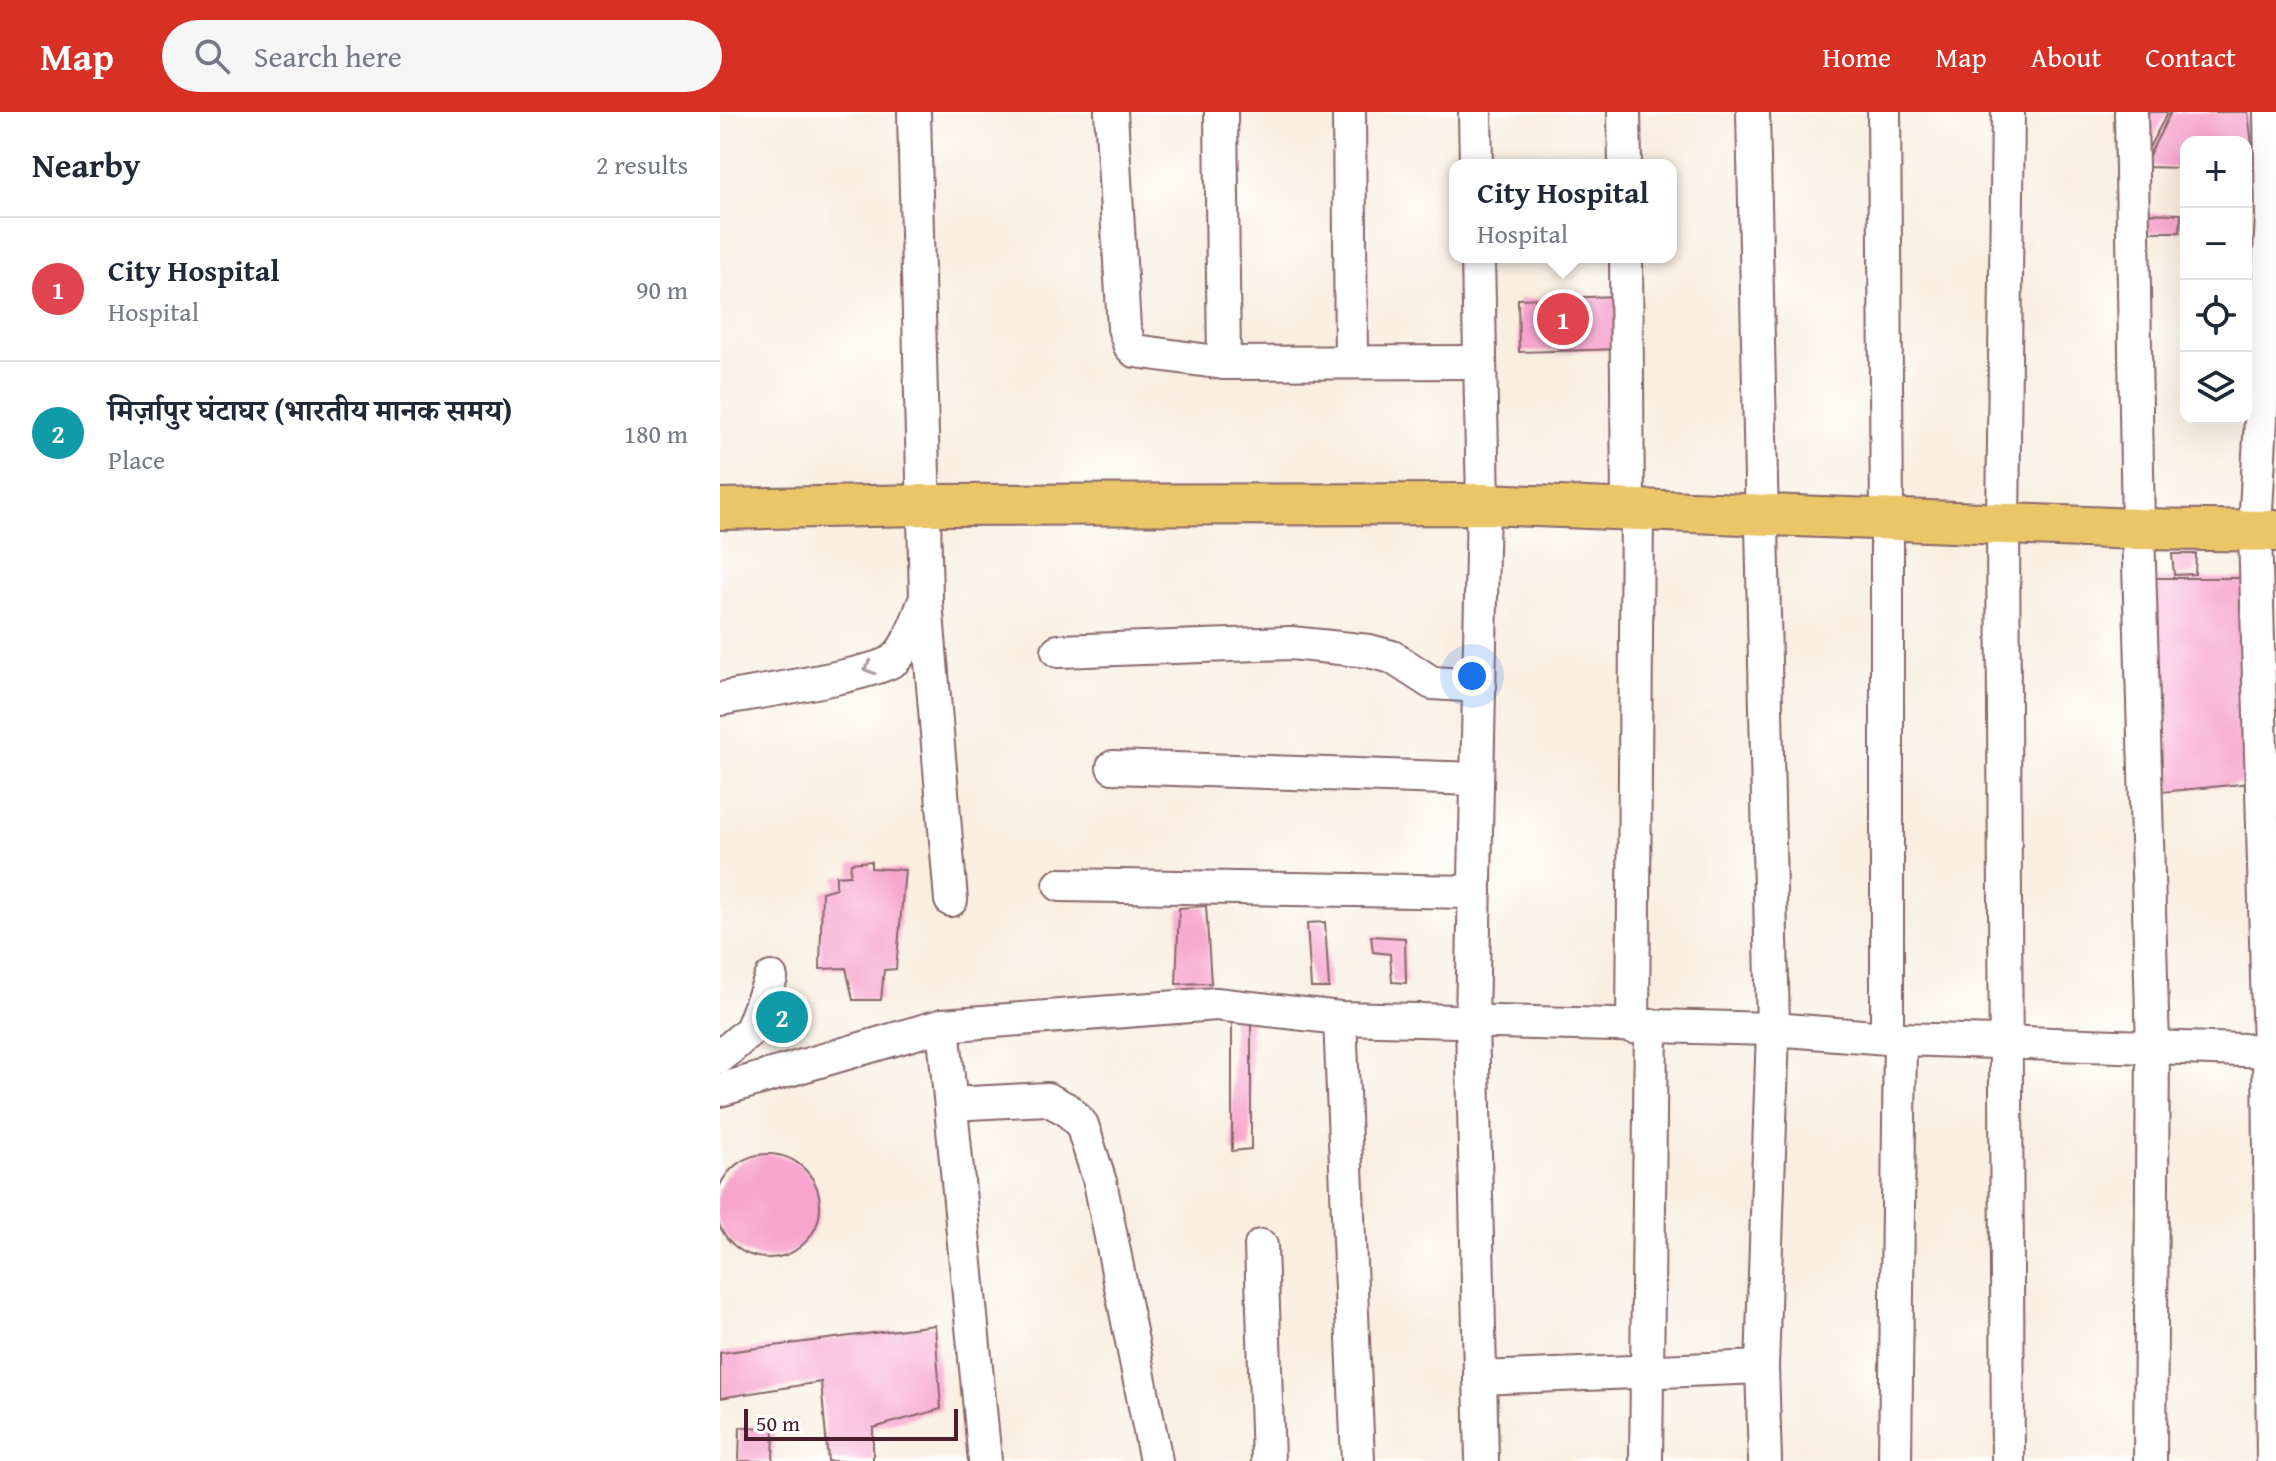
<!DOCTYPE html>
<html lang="en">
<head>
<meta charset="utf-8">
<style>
  :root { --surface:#fff; --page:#f6f6f7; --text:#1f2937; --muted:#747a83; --line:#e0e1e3; --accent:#d93025 }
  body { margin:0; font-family:"Gentium Book Plus","Noto Serif Devanagari",serif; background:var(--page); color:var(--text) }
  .controls { position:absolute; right:24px; top:24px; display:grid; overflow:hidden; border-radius:16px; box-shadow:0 8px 32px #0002 }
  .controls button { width:72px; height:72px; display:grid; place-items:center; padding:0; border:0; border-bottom:2px solid var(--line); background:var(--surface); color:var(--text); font:40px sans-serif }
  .scale { position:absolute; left:24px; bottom:20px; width:214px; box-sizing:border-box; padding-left:8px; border:4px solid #4a1f2b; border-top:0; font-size:22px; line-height:28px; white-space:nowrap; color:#4a1f2b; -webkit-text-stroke:6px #fff; paint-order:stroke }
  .you { position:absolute; left:752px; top:564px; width:28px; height:28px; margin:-20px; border:6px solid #fff; border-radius:50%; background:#1a73e8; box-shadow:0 0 0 12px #1a73e833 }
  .badge { display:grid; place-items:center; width:52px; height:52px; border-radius:50%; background:var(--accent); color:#fff; font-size:26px; font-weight:700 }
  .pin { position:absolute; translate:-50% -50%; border:4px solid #fff; box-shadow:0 2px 8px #0006 }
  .popup { position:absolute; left:729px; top:47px; width:228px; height:104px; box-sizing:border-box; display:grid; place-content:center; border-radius:16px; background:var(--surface); filter:drop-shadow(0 2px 6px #0005); font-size:26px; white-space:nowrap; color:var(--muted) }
  .popup b { font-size:30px; color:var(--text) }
  .popup::after { content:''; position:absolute; left:50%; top:100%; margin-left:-16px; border:16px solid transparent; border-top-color:var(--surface) }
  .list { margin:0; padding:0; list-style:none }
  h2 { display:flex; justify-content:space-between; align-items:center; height:104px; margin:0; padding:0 32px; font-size:34px }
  h2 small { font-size:26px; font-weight:400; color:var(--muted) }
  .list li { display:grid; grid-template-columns:52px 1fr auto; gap:24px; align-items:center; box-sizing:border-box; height:144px; padding:0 32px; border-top:2px solid var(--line) }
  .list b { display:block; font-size:30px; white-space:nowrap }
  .list p { margin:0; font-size:26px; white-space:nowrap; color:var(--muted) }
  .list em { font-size:26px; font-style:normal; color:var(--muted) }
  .icon { flex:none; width:44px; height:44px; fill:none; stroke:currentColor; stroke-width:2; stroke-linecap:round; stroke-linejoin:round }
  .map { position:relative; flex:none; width:1556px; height:1349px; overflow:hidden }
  header { display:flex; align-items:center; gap:48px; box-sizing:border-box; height:112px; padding:0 40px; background:var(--accent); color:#fff }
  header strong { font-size:38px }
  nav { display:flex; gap:44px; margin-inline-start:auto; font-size:28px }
  .search { width:560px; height:72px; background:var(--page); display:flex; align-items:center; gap:20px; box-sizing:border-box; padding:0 28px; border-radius:44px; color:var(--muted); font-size:30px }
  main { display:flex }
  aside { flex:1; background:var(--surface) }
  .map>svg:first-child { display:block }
  .building { fill:#f7a5cd }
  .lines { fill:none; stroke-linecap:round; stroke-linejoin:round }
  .minor-casing { stroke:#87676a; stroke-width:36 }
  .major-casing { stroke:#87676a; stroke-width:44 }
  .minor { stroke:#fff; stroke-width:32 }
  .major { stroke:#ebc669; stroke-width:40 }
  .oneway { stroke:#ae9aa0 }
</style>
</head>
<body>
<header>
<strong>Map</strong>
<div class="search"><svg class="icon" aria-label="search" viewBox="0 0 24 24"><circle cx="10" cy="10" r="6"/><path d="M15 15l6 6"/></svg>Search here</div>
<nav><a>Home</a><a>Map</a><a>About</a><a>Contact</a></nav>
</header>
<main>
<aside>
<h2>Nearby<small>2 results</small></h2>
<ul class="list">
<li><span class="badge" style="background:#e0444e">1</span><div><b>City Hospital</b><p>Hospital</p></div><em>90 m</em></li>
<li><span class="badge" style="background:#0f9aa8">2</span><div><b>मिर्ज़ापुर घंटाघर (भारतीय मानक समय)</b><p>Place</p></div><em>180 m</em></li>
</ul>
</aside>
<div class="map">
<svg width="1556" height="1349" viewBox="0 0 1556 1349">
  <rect width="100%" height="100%" fill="#fff"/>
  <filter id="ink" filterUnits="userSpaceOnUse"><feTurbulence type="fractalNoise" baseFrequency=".0125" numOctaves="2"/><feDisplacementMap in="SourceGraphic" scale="16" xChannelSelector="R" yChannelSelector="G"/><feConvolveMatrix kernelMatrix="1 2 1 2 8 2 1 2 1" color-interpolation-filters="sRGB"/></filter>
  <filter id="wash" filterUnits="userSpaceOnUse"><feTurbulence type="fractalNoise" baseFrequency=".006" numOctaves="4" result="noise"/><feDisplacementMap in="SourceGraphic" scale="32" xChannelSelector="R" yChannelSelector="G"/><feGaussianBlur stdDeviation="1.8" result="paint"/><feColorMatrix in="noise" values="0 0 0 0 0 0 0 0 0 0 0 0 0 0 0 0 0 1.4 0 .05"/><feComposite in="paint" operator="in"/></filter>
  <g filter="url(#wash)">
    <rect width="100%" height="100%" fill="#f9eee0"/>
    <g id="blocks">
      <!-- building -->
      <g class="building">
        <path d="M1422,0H1448L1419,54Z"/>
        <path d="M1451,0H1528L1535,57H1526V30H1466V56L1423,55Z"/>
        <path d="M1416,101L1461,102L1460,120H1418Z"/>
        <path d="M901,184L903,237L799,240L798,187Z"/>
        <path d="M1452,442H1476L1475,462L1454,463Z"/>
        <path d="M1429,466H1530L1531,671L1432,681Z"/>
        <path d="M151,749V756L185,758L176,857L164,858L161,888H133L126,856L100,857L102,780L116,776V764L130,763L131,751Z"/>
        <path d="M486,794L491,871L456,872L459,796Z"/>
        <path d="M605,810L609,876H591L587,811Z"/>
        <path d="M651,824L685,826L686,871L672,870L670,842L653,840Z"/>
        <path d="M50,892H73L74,918L50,919Z"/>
        <path d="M531,901V1037L512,1039V902Z"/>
        <circle cx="48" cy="1094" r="52"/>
        <path d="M215,1213L221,1297L153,1316V1349H108L101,1270L0,1286V1241Z"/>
        <path d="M20,1315L54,1316L53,1349H19Z"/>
      </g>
    </g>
  </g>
  <g filter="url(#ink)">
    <use href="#blocks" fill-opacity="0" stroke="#87676a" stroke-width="2"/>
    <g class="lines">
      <!-- minor casing -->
      <g class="minor-casing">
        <g id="minor">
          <path d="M391,0L404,216L410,234L415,239L504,251L760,250"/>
          <path d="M501,0L504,251"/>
          <path d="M629,0L631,250"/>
          <path d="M755,0L756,53"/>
          <path d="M904,0L905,53"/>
          <path d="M1033,0L1053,917L1042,1255L1045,1349"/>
          <path d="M1164,0L1167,407V926"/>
          <path d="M1411,0L1418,417L1433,935L1430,1349"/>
          <path d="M1550,0L1552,104L1535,417L1549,939L1553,1349"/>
          <path d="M758,145L763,392L752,908L762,1349"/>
          <path d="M906,145L908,397"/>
          <path d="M206,490L231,788"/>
          <path d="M338,539L571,531L649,539L672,545L712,571L760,574"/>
          <path d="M0,587C30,581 157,563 175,547C190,533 198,505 206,486L194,0"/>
          <path d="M393,655L757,667"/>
          <path d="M340,773L755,780"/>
          <path d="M620,906L638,1349"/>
          <path d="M223,913L265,1349"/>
          <path d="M913,915L917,398"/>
          <path d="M0,945L31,918L51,866"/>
          <path d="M0,978L223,913L496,892L620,906L1053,917L1180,927L1556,939"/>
          <path d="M231,992L327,987L348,998L362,1013L380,1070L436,1349"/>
          <path d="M541,1134L548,1349"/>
          <path d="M760,1266L1042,1255"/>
          <path d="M926,1349L931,916"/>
          <path d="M1175,1349L1180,927"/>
          <path d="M1288,1349L1283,411L1288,0"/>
        </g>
      </g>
      <!-- major casing -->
      <g class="major-casing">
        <path id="major" d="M0,397L204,393L763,392L1418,417L1556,419"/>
      </g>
      <!-- minor -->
      <use href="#minor" class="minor"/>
      <!-- major -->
      <use href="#major" class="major"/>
    </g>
    <!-- one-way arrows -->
    <defs><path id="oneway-chevron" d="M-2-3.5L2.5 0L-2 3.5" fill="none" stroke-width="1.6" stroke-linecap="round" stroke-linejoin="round" transform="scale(2)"/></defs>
    <use class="oneway" href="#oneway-chevron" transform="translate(149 556) rotate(162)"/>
  </g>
</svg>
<div class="controls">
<button>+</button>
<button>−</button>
<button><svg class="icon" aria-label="locate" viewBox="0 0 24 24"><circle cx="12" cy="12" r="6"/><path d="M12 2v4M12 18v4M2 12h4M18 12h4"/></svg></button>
<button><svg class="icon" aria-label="layers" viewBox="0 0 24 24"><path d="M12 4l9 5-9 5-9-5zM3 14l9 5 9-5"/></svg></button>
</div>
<div class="scale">50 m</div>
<div class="you"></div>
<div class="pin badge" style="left:843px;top:207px;background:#e0444e">1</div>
<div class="popup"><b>City Hospital</b>Hospital</div>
<div class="pin badge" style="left:62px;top:905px;background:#0f9aa8">2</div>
</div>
</main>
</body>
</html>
